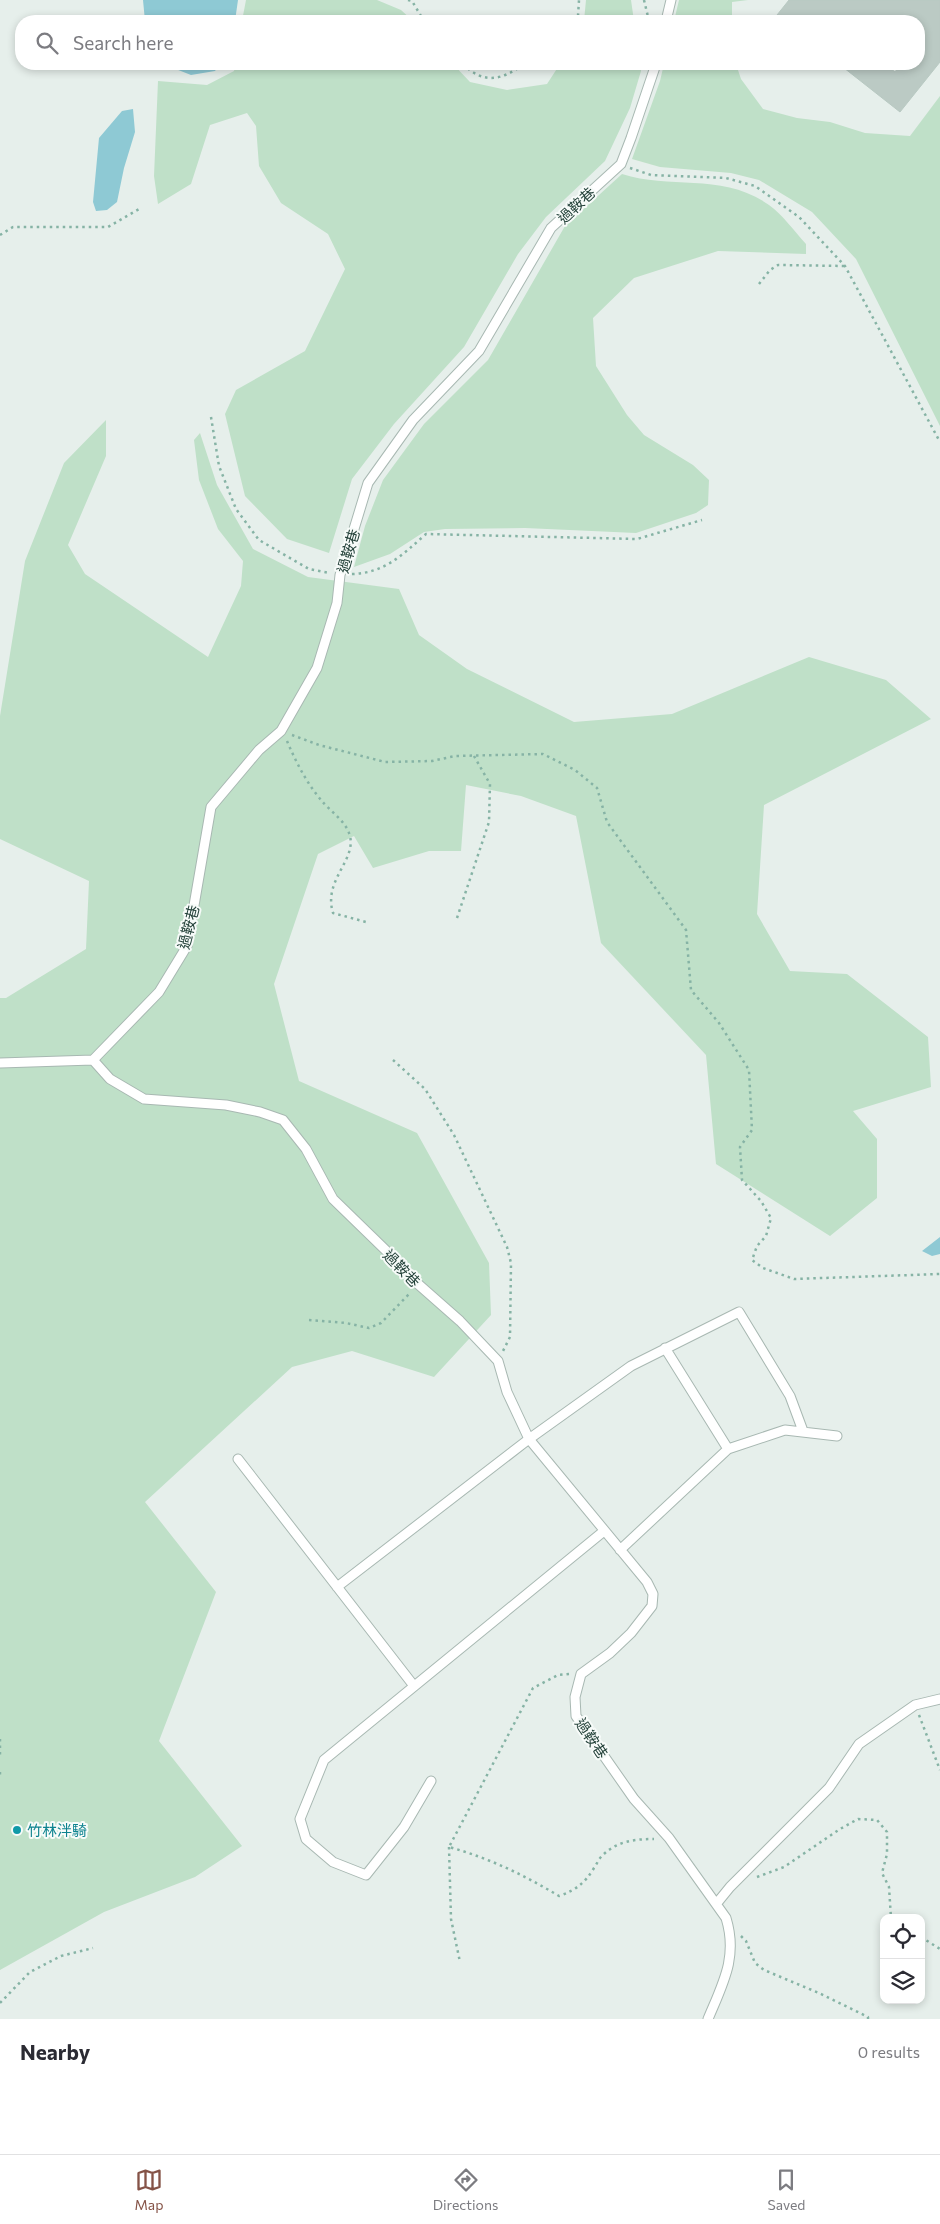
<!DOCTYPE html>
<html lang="en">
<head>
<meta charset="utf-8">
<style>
  body { margin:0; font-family:Commissioner,"Noto Sans TC",sans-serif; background:#f2f2f3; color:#2b2b33 }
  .controls { position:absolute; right:15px; bottom:15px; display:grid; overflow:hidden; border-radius:10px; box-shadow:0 2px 8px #0003 }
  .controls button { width:45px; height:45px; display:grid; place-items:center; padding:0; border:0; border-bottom:1px solid #e1e1e2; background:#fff; color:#2b2b33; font:25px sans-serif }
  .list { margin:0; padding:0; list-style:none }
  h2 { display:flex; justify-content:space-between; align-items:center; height:65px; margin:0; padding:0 20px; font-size:21px }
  h2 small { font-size:16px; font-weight:400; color:#7c7c81 }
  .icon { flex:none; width:28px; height:28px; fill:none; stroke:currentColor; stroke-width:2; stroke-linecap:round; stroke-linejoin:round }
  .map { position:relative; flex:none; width:940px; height:2019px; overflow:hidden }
  .search { position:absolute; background:#fff; box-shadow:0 2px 8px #0003; left:15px; right:15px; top:15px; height:55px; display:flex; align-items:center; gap:12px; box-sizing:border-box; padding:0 18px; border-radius:20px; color:#7c7c81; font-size:19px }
  .sheet { height:135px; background:#fff }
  nav { display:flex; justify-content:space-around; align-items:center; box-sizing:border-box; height:70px; border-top:1px solid #e1e1e2; background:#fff; font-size:14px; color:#7c7c81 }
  nav a { display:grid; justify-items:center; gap:2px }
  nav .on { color:#855347 }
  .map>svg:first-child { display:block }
</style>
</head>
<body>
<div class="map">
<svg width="940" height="2019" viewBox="0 0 940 2019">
  <rect width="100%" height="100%" fill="#e6efeb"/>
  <path fill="#bfe0c8" d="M 246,0 L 377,0 L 401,10 L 413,21 L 242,21 Z
    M 586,0 L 631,0 L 634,21 L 584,21 Z
    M 679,0 L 748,0 L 732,2 L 732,21 L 674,21 Z
    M 236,64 L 453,64 L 470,82 L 507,90 L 547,84 L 560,64 L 640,64 L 641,71 L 630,108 L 605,161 L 546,217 L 518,254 L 464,347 L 394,424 L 352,479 L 329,553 L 287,539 L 245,496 L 225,414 L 236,390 L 305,351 L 345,269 L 328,234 L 281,203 L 259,166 L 256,126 L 247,113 L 210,125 L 191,184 L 158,204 L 154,176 L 158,81 L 207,85 L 234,71 Z
    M 664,64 L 736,64 L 741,79 L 763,109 L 797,118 L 830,122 L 865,133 L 910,136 L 940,96 L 940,426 L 856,259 L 812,212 L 759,180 L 731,173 L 660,167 L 632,159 L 660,81 Z
    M 622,174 C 671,190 723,172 769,205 C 783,215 794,231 806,244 L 806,254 L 718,251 L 634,278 L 593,318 L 596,366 L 627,415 L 644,435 L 693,465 L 709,480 L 708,505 L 696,513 L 636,533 L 525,528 L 445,529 L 424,532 L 390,554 L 354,567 L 365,526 L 383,480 L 424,424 L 488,360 L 565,226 Z
    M 106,420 L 106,456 L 68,545 L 85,574 L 208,657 L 241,586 L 243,561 L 218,529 L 199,480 L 194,440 L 200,433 L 217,485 L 253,549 L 308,577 L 399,589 L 419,635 L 467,669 L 574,722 L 672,714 L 809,657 L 886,680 L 931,719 L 764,805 L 757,914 L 790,971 L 847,974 L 928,1037 L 931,1087 L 853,1111 L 877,1139 L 877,1198 L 830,1236 L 716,1164 L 706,1055 L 601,943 L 576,816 L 521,796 L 466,785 L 461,851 L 429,851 L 373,868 L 354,836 L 318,854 L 274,984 L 299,1081 L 417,1133 L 489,1263 L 491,1315 L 434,1377 L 352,1351 L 292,1367 L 145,1502 L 216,1592 L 159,1741 L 242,1846 L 195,1877 L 104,1912 L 0,1970 L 0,998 L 6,998 L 86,949 L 89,881 L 0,839 L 0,716 L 25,561 L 64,463 Z"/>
  <path fill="#8ec9d4" d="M 143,0 L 238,0 L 235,21 L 145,21 Z
    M 163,64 L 220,64 L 215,71 L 191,75 Z
    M 133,109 L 135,132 L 124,168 L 117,202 L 107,210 L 96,211 L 93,202 L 99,138 L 122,111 Z
    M 940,1237 L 940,1254 L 932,1256 L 922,1251 Z"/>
  <path fill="#bbcac4" stroke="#b8c9c2" d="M 789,0 L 940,0 L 940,62 L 900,112 L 839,64 L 885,64 L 895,72 L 901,64 L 919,64 L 919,21 L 785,21 L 777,15 Z"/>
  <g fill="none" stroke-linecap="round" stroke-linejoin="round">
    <g stroke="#a8b8b2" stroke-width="11">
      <path id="lane" d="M 666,21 L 671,0
        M 93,1060 L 159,992 L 187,946 L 211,807 L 259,750 L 281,731 L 317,668 L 337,603 L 340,575 L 368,483 L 413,420 L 479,351 L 551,228 L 621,164 L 631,138 L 656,64
        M 0,1063 L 93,1060 L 110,1079 L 144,1099 L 226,1105 L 260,1112 L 283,1120 L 306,1149 L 333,1199 L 405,1269 L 418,1284 L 460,1321 L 498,1361 L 507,1392 L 529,1439 L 647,1582 L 653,1594 L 652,1606 L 631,1633 L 610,1653 L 581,1674 L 575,1697 L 576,1716 L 634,1799 L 669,1838 L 726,1918 C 738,1957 723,1983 708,2019
        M 665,1348 L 728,1449
        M 238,1459 L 414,1686
        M 620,1550 L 728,1449 L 785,1430 L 837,1436
        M 337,1587 L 529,1439 L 631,1366 L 739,1312 L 790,1396 L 803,1431
        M 431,1781 L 404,1827 L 366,1875 L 333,1862 L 306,1839 L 300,1819 L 324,1760 L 604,1531
        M 717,1903 L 730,1887 L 829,1788 L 859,1744 L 915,1705 L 940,1699"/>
    </g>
    <path stroke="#86b3a5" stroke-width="2.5" stroke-dasharray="2.5 4" stroke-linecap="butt" d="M 408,0 L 412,1 L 424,21
      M 644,0 L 649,21
      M 574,21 L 578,16 L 579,0
      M 463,64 C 483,84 501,81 524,64
      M 630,168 L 651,175 L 726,178 L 755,186 L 799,217 L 845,266 L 940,442
      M 0,235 L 13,227 L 108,227 L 139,209
      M 759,284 L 770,270 L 778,265 L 845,266
      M 211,417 L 219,466 L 236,509 L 259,540 L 309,569 L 329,573
      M 352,574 C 385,573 402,555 426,534 L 637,539 L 702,520
      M 292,735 L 319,745 L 385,762 L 432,761 L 455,756 L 543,754 L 575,770 L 597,788 L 607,822 L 686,930 L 691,990 L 719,1023 L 749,1070 L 752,1130 L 740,1147 L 742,1180 L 761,1201 L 771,1218 L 766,1236 L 757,1246 L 752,1260 L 763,1268 L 794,1279 L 940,1274
      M 287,741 C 296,762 307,784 322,801 C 331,812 346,821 350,836 C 356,861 323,880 333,913 L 366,922
      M 457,918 L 489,822 L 490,784 L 474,756
      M 393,1060 L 425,1089 L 454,1135 L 507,1247 L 511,1263 L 510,1337 L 503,1351
      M 309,1320 L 346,1323 L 369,1328 L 381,1323 L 410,1293
      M 569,1674 L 558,1675 L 533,1688 L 449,1847 C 489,1858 524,1875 559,1896 C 576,1890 585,1883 594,1868 C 597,1864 599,1858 603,1855 C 617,1841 635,1839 654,1839
      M 919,1715 L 940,1770
      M 0,1739 L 0,1757
      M 0,1772 L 0,1775
      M 449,1847 L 451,1919 L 460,1962
      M 757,1877 L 784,1867 L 840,1829 L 858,1819 L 877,1820 L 887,1832 L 887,1854 L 882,1873 L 889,1887 L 891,1918
      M 741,1936 L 746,1941 L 755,1963 L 764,1970 L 819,1993 L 868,2017 L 868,2019
      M 921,1937 L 940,1949
      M 0,2003 L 30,1972 L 61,1956 L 93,1948"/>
    <use href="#lane" stroke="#fff" stroke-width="9"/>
  </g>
  <circle fill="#0f9aa8" stroke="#f7fbf9" stroke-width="2" cx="17" cy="1830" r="5"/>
  <g text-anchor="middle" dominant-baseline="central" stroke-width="4" stroke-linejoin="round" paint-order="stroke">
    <g font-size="15" fill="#24423a" stroke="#f7fbf9">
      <text transform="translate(576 205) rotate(-43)">過鞍巷</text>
      <text transform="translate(348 551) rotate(-74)">過鞍巷</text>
      <text transform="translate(188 927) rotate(-76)">過鞍巷</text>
      <text transform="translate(402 1268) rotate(46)">過鞍巷</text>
      <text transform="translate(592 1738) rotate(56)">過鞍巷</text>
    </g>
    <g font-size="15" fill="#0d838f" stroke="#f7fbf9" text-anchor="start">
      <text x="27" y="1830">竹林泮騎</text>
    </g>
  </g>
</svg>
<div class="controls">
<button><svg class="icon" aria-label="locate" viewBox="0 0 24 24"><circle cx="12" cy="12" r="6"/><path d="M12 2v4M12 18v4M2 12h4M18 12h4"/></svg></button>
<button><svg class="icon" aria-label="layers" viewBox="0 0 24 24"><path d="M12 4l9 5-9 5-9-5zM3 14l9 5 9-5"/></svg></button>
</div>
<div class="search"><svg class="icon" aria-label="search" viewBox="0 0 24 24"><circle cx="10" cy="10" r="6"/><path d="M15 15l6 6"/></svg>Search here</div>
</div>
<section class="sheet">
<h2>Nearby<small>0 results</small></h2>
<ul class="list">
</ul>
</section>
<nav>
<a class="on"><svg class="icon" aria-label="map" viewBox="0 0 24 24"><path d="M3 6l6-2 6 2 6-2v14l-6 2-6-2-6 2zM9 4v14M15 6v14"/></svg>Map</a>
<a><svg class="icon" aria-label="directions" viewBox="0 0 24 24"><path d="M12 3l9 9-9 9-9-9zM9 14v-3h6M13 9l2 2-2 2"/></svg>Directions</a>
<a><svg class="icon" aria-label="saved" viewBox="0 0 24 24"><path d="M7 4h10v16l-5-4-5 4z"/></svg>Saved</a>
</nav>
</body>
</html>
